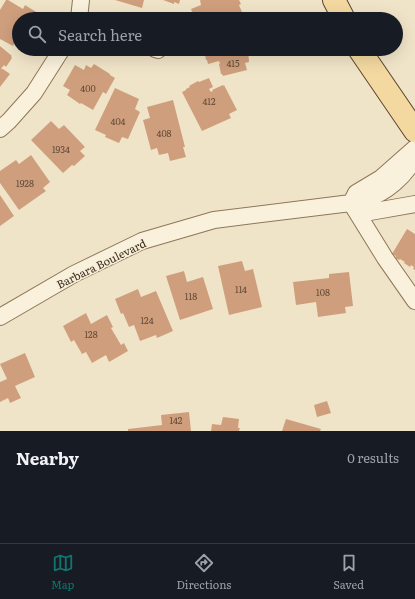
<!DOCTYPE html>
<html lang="en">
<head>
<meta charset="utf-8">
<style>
  body { margin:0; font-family:Literata,serif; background:#242831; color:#f1f3f6 }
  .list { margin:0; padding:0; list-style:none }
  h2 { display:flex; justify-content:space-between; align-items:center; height:52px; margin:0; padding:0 16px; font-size:17px }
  h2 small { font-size:13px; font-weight:400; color:#9ea1a6 }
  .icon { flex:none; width:22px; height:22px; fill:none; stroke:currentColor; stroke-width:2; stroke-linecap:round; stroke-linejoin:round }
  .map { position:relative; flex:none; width:415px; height:431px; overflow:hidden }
  .search { position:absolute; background:#171b24; box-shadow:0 4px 16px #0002; left:12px; right:12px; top:12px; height:44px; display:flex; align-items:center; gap:10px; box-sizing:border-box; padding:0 14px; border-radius:22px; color:#9ea1a6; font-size:15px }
  .sheet { height:112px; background:#171b24 }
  nav { display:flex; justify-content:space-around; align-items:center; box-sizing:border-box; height:56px; border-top:1px solid #363941; background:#171b24; font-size:11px; color:#9ea1a6 }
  nav a { display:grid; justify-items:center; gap:2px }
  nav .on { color:#0f766e }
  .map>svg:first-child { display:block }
</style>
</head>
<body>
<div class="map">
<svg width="415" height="431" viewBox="0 0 415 431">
  <rect width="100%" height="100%" fill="#f0e4c8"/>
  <path fill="#cf9f7d" d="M 6,0 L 8,0 L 23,9 L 25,5 L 41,15 L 39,19 L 19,19 L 19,38 L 18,38 L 13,46 L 0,39 L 0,10 Z
    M 115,0 L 144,0 L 142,8 Z
    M 163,0 L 180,0 L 179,4 L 174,2 L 174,4 Z
    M 200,0 L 239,0 L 241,4 L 239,5 L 244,17 L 238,19 L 195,19 L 191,9 L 201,5 Z
    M 0,46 L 12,56 L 11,57 L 12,58 L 6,67 L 4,65 L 1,69 L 3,69 L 10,74 L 0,87 Z
    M 204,49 L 248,49 L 249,62 L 245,63 L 247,70 L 223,76 L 222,74 L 221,74 L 219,64 L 220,64 L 219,61 L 208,64 L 207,60 L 206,60 Z
    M 94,64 L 110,74 L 110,75 L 115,78 L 106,94 L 103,92 L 93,110 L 81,103 L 80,104 L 67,95 L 70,90 L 63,86 L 75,65 L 84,70 L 86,65 L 91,68 Z
    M 209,78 L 213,87 L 209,89 L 211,92 L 213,91 L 212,90 L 223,85 L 223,86 L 224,85 L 237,110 L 229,114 L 231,118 L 202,131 L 182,92 L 186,90 L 186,89 L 190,87 L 189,86 L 198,81 L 199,82 Z
    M 115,88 L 139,99 L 135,109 L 140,112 L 128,139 L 122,137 L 119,143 L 105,137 L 106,135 L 95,130 Z
    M 173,100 L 185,147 L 183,147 L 186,157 L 170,161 L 168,153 L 159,155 L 157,148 L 151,150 L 143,120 L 150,118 L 147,107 Z
    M 51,121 L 59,129 L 64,125 L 85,147 L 80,151 L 85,156 L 74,166 L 72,165 L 63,173 L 31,140 Z
    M 31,155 L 50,182 L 43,188 L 46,191 L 19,210 L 0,183 L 0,171 L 16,160 L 19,164 Z
    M 0,195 L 14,216 L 0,226 Z
    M 407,229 L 415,234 L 415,270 L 413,269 L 414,267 L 411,265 L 410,267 L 404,263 L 405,262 L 400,259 L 399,260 L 395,258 L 396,256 L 392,254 Z
    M 242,261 L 245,271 L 253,269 L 262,307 L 229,315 L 218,266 Z
    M 184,271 L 187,282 L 203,277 L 213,309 L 180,320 L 166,276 Z
    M 349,272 L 353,306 L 345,307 L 346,313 L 318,317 L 316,302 L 296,305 L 293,282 L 329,278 L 329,274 Z
    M 138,289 L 141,297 L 156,291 L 173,331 L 157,338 L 156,335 L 140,341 L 134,325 L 129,327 L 123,313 L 121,314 L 115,299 Z
    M 86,313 L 91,324 L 107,315 L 113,327 L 111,328 L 121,345 L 124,343 L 128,351 L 109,362 L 106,355 L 92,363 L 86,352 L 82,354 L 74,340 L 71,342 L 63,326 Z
    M 25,353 L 35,377 L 15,386 L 21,398 L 10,403 L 8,398 L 0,402 L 0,382 L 7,379 L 0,364 Z
    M 327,401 L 331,413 L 317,417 L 314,405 Z
    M 189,412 L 191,431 L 128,431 L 128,429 L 162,425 L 161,415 Z
    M 223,417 L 239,419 L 238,428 L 240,428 L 239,431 L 211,431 L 212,424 L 221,425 Z
    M 286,419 L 321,429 L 320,431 L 282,431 Z"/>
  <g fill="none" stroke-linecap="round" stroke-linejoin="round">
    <g stroke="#8d765c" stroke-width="18">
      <path id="street" d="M 79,19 L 81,0
        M 155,49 L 158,50
        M 0,129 L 9,121 L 34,93 L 62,49
        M 351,203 L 385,258 L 415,301
        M 351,203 L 356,193 L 381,178 L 415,148
        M 351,203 L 370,212 L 415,204
        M 0,317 L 74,274 L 142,241 L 214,220 L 351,203 C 356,202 361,201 366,199 C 386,193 406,176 415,157"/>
    </g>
    <g stroke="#5b4430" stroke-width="24">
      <path id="primary" d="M 334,0 L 344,19
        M 359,49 L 415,131"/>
    </g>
    <use href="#street" stroke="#faf1dc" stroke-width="16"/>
    <use href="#primary" stroke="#f3d9a0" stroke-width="22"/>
  </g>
  <g text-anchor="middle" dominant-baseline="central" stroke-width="3" stroke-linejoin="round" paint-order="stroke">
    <g font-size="9" fill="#624a37">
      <text x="233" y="63">415</text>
      <text x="88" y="88">400</text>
      <text x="209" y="101">412</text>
      <text x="118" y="121">404</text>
      <text x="164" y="133">408</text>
      <text x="61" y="149">1934</text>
      <text x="25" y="183">1928</text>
      <text x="241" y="289">114</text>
      <text x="323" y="292">108</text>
      <text x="191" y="296">118</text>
      <text x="147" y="320">124</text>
      <text x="91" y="334">128</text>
      <text x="176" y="420">142</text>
    </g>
    <g font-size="11" fill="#3d2e20" stroke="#f7eed8">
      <text transform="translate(101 263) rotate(-26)">Barbara Boulevard</text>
    </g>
  </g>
</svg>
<div class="search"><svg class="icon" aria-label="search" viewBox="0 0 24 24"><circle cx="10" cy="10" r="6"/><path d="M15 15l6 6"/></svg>Search here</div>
</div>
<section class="sheet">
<h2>Nearby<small>0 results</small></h2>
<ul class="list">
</ul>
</section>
<nav>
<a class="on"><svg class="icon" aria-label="map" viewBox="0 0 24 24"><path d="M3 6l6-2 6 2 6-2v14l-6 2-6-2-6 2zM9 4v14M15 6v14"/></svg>Map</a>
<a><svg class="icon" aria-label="directions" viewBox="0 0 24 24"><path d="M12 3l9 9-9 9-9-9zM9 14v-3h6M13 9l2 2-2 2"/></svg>Directions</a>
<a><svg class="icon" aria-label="saved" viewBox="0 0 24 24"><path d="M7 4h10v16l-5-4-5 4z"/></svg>Saved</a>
</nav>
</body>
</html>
